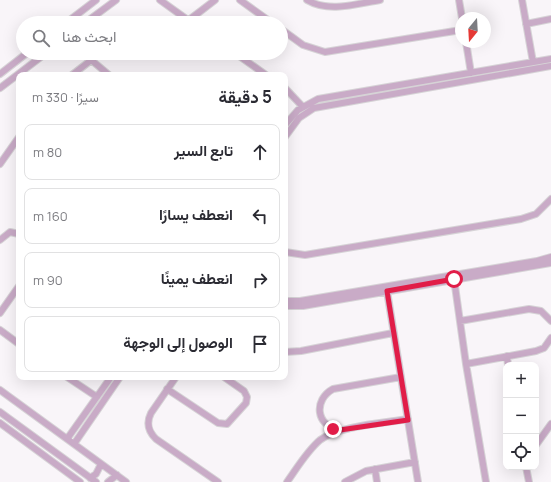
<!DOCTYPE html>
<html lang="ar">
<head>
<meta charset="utf-8">
<style>
  body { margin:0; font-family:Manrope,Vazirmatn,sans-serif; background:#f7f7f7; color:#2b2b33; direction:rtl }
  .controls { position:absolute; right:12px; bottom:12px; display:grid; overflow:hidden; border-radius:8px; box-shadow:0 4px 16px #0002 }
  .controls button { width:36px; height:36px; display:grid; place-items:center; padding:0; border:0; border-bottom:1px solid #e1e1e2; background:#fff; color:#2b2b33; font:20px sans-serif }
  .compass { position:absolute; left:455px; top:12px; width:36px; height:36px; border-radius:50%; background:#fff; box-shadow:0 4px 16px #0002; rotate:198deg }
  .stop { position:absolute; width:12px; height:12px; margin:-9px; border:3px solid #e11d48; border-radius:50%; background:#fff }
  .stop.end { background:#e11d48; border-color:#fff; box-shadow:0 1px 4px #0008 }
  .list { margin:0; padding:0; list-style:none }
  h2 { display:flex; justify-content:space-between; align-items:center; height:52px; margin:0; padding:0 16px; font-size:17px }
  h2 small { font-size:13px; font-weight:400; color:#7c7c81 }
  .list li { display:grid; grid-template-columns:26px 1fr auto; gap:12px; align-items:center; box-sizing:border-box; height:56px; margin:0 8px 8px; padding:0 8px; border:1px solid #e1e1e2; border-radius:8px }
  .list b { display:block; font-size:15px; white-space:nowrap }
  .list em { font-size:13px; font-style:normal; color:#7c7c81 }
  .icon { flex:none; width:22px; height:22px; fill:none; stroke:currentColor; stroke-width:2; stroke-linecap:round; stroke-linejoin:round }
  .map { position:relative; flex:none; width:551px; height:482px; overflow:hidden; direction:ltr }
  .search { position:absolute; background:#fff; box-shadow:0 4px 16px #0002; left:16px; top:16px; width:272px; height:44px; display:flex; align-items:center; gap:10px; box-sizing:border-box; padding:0 14px; border-radius:22px; color:#7c7c81; font-size:15px }
  .panel { position:absolute; background:#fff; box-shadow:0 4px 16px #0002; left:16px; top:72px; width:272px; height:308px; border-radius:8px; direction:rtl }
  .map>svg:first-child { display:block }
</style>
</head>
<body>
<div class="map">
<svg width="551" height="482" viewBox="0 0 551 482">
  <rect width="100%" height="100%" fill="#f9f5f9"/>
  <g fill="none" stroke-linecap="round" stroke-linejoin="round">
    <g stroke="#d6d3d6" stroke-width="8">
      <path id="minor" d="M 160,0 L 192,23
        M 240,0 L 272,23
        M 307,0 C 329,13 356,4 380,0
        M 459,0 L 462,18
        M 522,0 L 533,62
        M 189,20 L 215,0
        M 66,23 L 96,0
        M 85,23 L 116,0
        M 526,24 L 551,19
        M 281,29 L 303,45 L 325,52 L 461,30
        M 466,42 L 471,73
        M 83,53 L 109,75
        M 235,53 L 266,75
        M 0,74 L 27,53
        M 72,75 L 90,61
        M 0,88 L 46,53
        M 285,88 L 302,106
        M 285,125 L 298,110 L 318,99 L 551,59
        M 285,137 L 299,118 L 314,108 L 551,66
        M 0,164 L 19,137
        M 0,240 L 10,232 L 19,234
        M 285,252 L 305,255 L 521,219 L 536,214 L 551,199
        M 454,279 L 466,364 L 486,482
        M 387,291 L 418,482
        M 285,301 L 300,301 L 537,261 L 551,257
        M 285,306 L 303,306 L 551,263
        M 0,313 L 19,286
        M 460,321 L 529,309 L 541,311 L 551,321
        M 0,330 L 19,344
        M 285,352 L 301,351 L 393,333
        M 507,356 L 508,365
        M 466,364 L 536,351 L 544,348 L 551,338
        M 67,377 L 97,397
        M 176,377 L 151,413 C 146,423 148,431 156,439 L 218,482
        M 167,389 L 218,423 L 227,424 L 246,403 L 247,397 L 244,391 L 224,377
        M 0,390 L 126,482
        M 0,412 L 96,482
        M 0,423 L 80,482
        M 339,430 C 316,426 313,400 333,389 L 401,377
        M 67,439 L 111,377
        M 74,444 L 120,377
        M 536,445 L 551,424
        M 526,467 L 529,482
        M 375,469 L 377,482
        M 90,478 L 96,474 L 101,464
        M 108,482 L 117,475
        M 287,482 C 297,468 307,451 320,440 C 338,426 384,423 408,419
        M 345,482 L 366,471 L 415,462"/>
    </g>
    <use href="#minor" stroke="#c9abc7" stroke-width="6"/>
  </g>
  <g fill="none" stroke-linecap="round" stroke-linejoin="round">
    <path stroke="#e11d48" stroke-width="5" d="M 333,429 L 340,430 L 408,420 L 387,291 L 454,279"/>
  </g>
</svg>
<div class="controls">
<button>+</button>
<button>−</button>
<button><svg class="icon" aria-label="locate" viewBox="0 0 24 24"><circle cx="12" cy="12" r="6"/><path d="M12 2v4M12 18v4M2 12h4M18 12h4"/></svg></button>
</div>
<svg class="compass" viewBox="-18 -18 36 36"><path d="M0-13l5 13h-10z" fill="#e53935"/><path d="M0 13l5-13h-10z" fill="#7c7c81"/></svg>
<div class="stop" style="left:454px;top:279px"></div>
<div class="stop end" style="left:333px;top:429px"></div>
<div class="search"><svg class="icon" aria-label="search" viewBox="0 0 24 24"><circle cx="10" cy="10" r="6"/><path d="M15 15l6 6"/></svg>ابحث هنا</div>
<section class="panel">
<h2>5 دقيقة<small>سيرًا · 330 m</small></h2>
<ul class="list">
<li><svg class="icon" aria-label="ahead" viewBox="0 0 24 24"><path d="M12 20V5M6 11l6-6 6 6"/></svg><div><b>تابع السير</b></div><em>80 m</em></li>
<li><svg class="icon" aria-label="left" viewBox="0 0 24 24"><path d="M17 20v-9H6M10 6l-5 5 5 5"/></svg><div><b>انعطف يسارًا</b></div><em>160 m</em></li>
<li><svg class="icon" aria-label="right" viewBox="0 0 24 24"><path d="M7 20v-9h11M14 6l5 5-5 5"/></svg><div><b>انعطف يمينًا</b></div><em>90 m</em></li>
<li><svg class="icon" aria-label="arrive" viewBox="0 0 24 24"><path d="M6 21V4h12l-3 4 3 4H6"/></svg><div><b>الوصول إلى الوجهة</b></div></li>
</ul>
</section>
</div>
</body>
</html>
